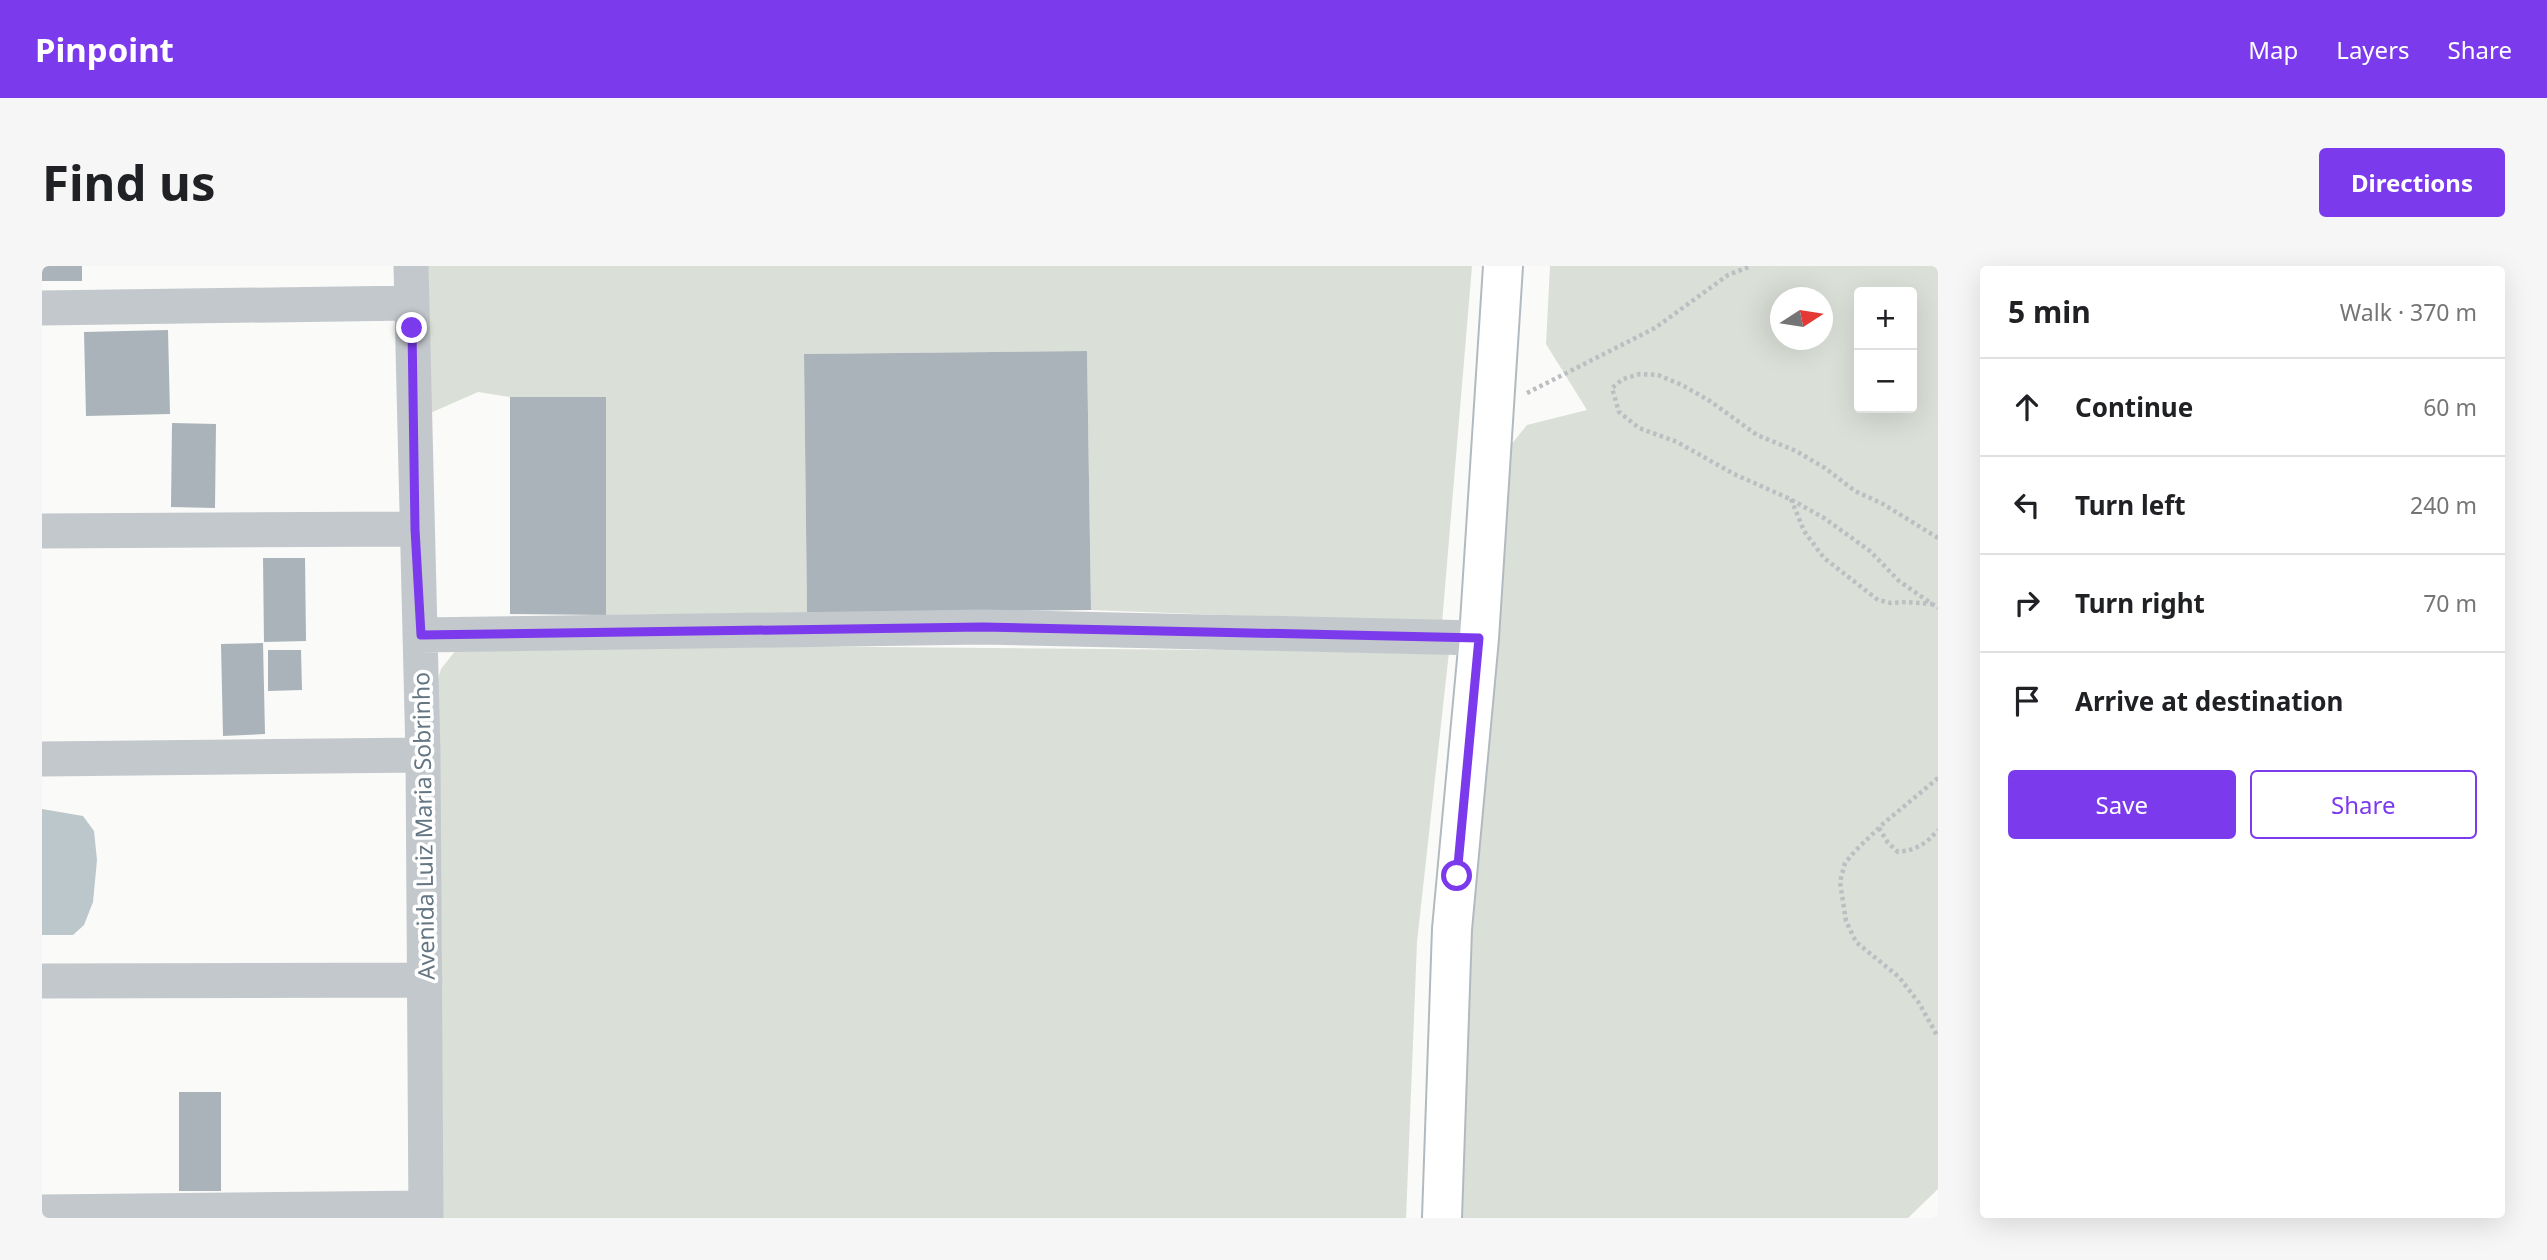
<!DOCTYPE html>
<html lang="en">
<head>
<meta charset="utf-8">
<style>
  body { margin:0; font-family:"Noto Sans",sans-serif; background:#f6f6f6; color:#202124 }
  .controls { position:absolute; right:21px; top:21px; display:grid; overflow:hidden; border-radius:7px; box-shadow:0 7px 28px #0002 }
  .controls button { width:63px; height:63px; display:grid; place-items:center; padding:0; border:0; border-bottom:2px solid #e0e0e0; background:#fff; color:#202124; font:35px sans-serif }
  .compass { position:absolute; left:1728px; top:21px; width:63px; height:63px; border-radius:50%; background:#fff; box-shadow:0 7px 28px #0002; rotate:78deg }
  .stop { position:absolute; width:21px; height:21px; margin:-16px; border:5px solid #7c3aed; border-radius:50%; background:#fff }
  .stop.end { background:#7c3aed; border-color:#fff; box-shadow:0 2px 7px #0008 }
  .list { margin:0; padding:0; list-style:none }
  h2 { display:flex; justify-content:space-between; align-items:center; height:91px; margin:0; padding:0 28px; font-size:30px }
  h2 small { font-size:23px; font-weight:400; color:#757577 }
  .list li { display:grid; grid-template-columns:46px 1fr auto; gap:21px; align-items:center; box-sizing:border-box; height:98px; padding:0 28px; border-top:2px solid #e0e0e0 }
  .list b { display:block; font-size:26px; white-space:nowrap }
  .list em { font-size:23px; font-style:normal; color:#757577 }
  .actions { display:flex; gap:14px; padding:21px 28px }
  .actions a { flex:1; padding:16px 0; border:2px solid #7c3aed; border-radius:7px; text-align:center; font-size:24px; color:#7c3aed }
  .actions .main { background:#7c3aed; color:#fff }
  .icon { flex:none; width:38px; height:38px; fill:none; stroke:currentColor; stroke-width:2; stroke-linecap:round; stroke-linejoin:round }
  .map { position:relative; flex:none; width:1896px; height:952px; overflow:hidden; border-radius:7px }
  header { display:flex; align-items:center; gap:42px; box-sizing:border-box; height:98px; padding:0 35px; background:#7c3aed; color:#fff }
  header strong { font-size:33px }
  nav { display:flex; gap:38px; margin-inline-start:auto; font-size:24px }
  .intro { display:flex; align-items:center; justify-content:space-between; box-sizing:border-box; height:168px; padding:0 42px }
  h1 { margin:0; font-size:49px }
  .button { padding:18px 32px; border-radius:7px; background:#7c3aed; color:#fff; font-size:24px; font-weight:700 }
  main { display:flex; gap:42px; padding:0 42px }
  aside { flex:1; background:#fff; border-radius:7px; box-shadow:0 7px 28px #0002 }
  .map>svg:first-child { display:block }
</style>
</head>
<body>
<header>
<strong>Pinpoint</strong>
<nav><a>Map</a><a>Layers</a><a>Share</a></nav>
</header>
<div class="intro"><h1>Find us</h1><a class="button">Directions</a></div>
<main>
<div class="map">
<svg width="1896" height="952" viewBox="0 0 1896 952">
  <rect width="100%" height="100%" fill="#fafaf8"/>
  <path fill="#dadfd7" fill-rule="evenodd" d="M 384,0 L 1430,0 L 1400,357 L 1049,344 L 1045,85 L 762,88 L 765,347 L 564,349 L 564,131 L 468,131 L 436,126 L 386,148 Z
    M 1508,0 L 1896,0 L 1896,923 L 1866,952 L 1404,952 L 1455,196 L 1485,159 L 1545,144 L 1504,78 ZM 1817,26 L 1870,26 L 1870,142 L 1817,142 ZM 1738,32 L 1780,32 L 1780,74 L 1738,74 Z
    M 709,380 L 1407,386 L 1375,676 L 1364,952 L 401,952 L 391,430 L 399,403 L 414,384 Z"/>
  <path fill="#bbc7cb" d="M 0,543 L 41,550 L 52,565 L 55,594 L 51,636 L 42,659 L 31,669 L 0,669 Z"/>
  <path fill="#aab3b9" d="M 0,0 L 40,0 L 40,15 L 0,15 Z
    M 126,64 L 128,148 L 44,150 L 42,66 Z
    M 1045,85 L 1049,344 L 765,347 L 762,88 Z
    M 468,131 L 564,131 L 564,349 L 468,348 Z
    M 130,157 L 174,158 L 173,242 L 129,241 Z
    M 221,292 L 263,292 L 264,375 L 222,376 Z
    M 221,377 L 223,468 L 181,470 L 179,378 Z
    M 226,384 L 259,384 L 260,424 L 226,425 Z
    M 137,826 L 179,826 L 179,925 L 137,925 Z"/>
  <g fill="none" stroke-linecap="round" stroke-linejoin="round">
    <g stroke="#b3babf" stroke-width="42">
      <path id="secondary" d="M 1400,952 L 1410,663 L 1437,372 L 1461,0"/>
    </g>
    <path stroke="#bbbfc2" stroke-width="4.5" stroke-dasharray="3.5 3.5" stroke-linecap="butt" d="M 1485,127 L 1613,62 L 1686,9 L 1709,0
      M 1749,233 L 1762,265 L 1782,292 L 1836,334 L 1849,337 L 1865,336 L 1890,338
      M 1896,272 L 1841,238 L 1813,225 L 1783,202 L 1754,185 L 1715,169 L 1668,135 L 1640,119 L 1616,109 L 1598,108 L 1581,113 L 1570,122 L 1577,146 L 1597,162 L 1635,176 L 1692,208 L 1748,233 L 1782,252 L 1828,285 L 1857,315 L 1896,342
      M 1896,512 L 1842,557 L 1814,584 L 1803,597 L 1798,616 L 1804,655 L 1814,676 L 1857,711 L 1877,737 L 1896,771
      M 1837,562 L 1846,577 L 1856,586 C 1874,584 1884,578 1896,564"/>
    <path stroke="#c3c8cc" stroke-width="35" d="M 369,0 L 381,489 L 384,952
      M 0,42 L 370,37
      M 0,265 L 373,263
      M 378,369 L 941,361 L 1437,372
      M 0,493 L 381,489
      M 0,715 L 383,714
      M 0,946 L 384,942"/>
    <use href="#secondary" stroke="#fff" stroke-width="38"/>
  </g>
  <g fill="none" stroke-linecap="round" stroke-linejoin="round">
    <path stroke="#7c3aed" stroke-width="9" d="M 370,62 L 373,263 L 379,369 L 941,361 L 1437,372 L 1415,610"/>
  </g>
  <g text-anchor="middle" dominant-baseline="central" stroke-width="7" stroke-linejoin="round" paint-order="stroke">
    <g font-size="23" fill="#657683" stroke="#fff">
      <text transform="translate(381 560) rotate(-91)">Avenida Luiz Maria Sobrinho</text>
    </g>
  </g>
</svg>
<div class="controls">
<button>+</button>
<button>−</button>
</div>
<svg class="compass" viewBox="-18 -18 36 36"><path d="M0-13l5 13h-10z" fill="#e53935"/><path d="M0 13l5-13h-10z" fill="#757577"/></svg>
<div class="stop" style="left:1415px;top:610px"></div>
<div class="stop end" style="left:370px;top:62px"></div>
</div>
<aside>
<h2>5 min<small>Walk · 370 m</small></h2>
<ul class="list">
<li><svg class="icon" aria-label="ahead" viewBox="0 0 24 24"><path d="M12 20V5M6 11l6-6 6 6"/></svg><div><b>Continue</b></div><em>60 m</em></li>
<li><svg class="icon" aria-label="left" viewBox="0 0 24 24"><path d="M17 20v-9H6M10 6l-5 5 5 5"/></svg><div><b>Turn left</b></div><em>240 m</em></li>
<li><svg class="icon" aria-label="right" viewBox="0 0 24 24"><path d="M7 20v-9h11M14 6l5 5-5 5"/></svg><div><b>Turn right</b></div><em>70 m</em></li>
<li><svg class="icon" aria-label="arrive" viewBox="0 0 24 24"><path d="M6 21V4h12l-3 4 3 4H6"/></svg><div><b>Arrive at destination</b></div></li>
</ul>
<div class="actions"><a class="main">Save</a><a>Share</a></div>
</aside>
</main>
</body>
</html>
